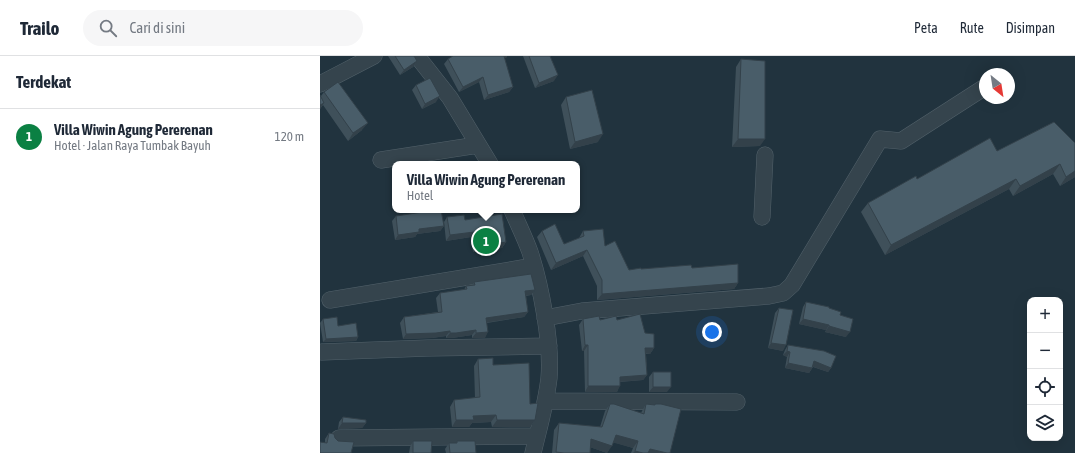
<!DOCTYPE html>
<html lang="id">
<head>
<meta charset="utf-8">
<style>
  body { margin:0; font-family:"Asap Condensed",sans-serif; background:#f6f6f7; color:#1f2937 }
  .controls { position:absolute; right:12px; bottom:12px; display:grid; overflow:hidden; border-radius:8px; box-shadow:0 4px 16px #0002 }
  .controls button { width:36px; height:36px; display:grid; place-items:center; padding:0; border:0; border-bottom:1px solid #e0e1e3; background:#fff; color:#1f2937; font:20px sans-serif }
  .compass { position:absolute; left:659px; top:12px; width:36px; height:36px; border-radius:50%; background:#fff; box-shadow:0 4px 16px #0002; rotate:150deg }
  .you { position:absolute; left:392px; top:276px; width:14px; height:14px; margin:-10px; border:3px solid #fff; border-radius:50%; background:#1a73e8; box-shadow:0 0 0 6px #1a73e833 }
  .badge { display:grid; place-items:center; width:26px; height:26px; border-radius:50%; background:#0b8043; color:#fff; font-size:13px; font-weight:700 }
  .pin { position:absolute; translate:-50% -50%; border:2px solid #fff; box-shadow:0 1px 4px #0006 }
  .popup { position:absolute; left:72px; top:105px; width:188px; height:52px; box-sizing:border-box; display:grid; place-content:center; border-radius:8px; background:#fff; filter:drop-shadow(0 1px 3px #0005); font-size:13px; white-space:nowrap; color:#747a83 }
  .popup b { font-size:15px; color:#1f2937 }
  .popup::after { content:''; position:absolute; left:50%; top:100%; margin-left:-8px; border:8px solid transparent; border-top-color:#fff }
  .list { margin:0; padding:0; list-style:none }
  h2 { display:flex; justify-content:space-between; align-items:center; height:52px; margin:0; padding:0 16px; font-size:17px }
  h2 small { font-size:13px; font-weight:400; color:#747a83 }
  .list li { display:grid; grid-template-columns:26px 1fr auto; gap:12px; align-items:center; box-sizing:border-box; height:56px; padding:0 16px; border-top:1px solid #e0e1e3 }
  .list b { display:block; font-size:15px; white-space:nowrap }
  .list p { margin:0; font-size:13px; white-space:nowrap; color:#747a83 }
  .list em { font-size:13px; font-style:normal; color:#747a83 }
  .icon { flex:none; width:22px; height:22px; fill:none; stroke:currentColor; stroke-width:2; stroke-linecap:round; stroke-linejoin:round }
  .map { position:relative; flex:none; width:755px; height:397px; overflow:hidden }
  header { display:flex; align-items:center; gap:24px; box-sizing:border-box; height:56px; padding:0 20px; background:#fff; border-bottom:1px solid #e0e1e3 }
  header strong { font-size:19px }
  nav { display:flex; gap:22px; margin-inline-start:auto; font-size:14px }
  .search { width:280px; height:36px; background:#f6f6f7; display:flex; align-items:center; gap:10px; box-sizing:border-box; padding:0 14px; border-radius:22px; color:#747a83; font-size:15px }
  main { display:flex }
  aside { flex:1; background:#fff }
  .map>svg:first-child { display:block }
</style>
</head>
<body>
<header>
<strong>Trailo</strong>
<div class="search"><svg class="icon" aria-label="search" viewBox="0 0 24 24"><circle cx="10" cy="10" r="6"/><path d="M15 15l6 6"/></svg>Cari di sini</div>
<nav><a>Peta</a><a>Rute</a><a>Disimpan</a></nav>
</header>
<main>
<aside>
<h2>Terdekat<small></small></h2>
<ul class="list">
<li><span class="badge">1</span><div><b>Villa Wiwin Agung Pererenan</b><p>Hotel · Jalan Raya Tumbak Bayuh</p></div><em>120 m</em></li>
</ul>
</aside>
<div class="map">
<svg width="755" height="397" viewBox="0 0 755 397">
  <rect width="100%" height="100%" fill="#21333e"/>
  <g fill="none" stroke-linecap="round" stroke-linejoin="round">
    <g stroke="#53626b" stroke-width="17">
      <path id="minor" d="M 97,0 L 130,42 L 170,108
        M 0,28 L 54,0
        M 61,104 L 158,89
        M 192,154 C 198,168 205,182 210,196 C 221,230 232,287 229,322 C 226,348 219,372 213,397
        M 442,161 L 445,99
        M 10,244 L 214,210
        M 225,262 L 262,255 L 449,240 L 463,237 L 472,229 L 560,83 L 581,85 L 665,31
        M 2,296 L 108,292 L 229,290
        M 226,345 L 417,346
        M 19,382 L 217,380"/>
    </g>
    <use href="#minor" stroke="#35444d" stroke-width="16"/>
  </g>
  <path fill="#3f505a" d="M 68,0 L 94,0 L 97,5 L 93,11 L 80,19 Z
    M 133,0 L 187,0 L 186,2 L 184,2 L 193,31 L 189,36 L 164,44 L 159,26 L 139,36 L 124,8 L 128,3 Z
    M 203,0 L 230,0 L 234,25 L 215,32 Z
    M 421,3 L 440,90 L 412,91 L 416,11 Z
    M 96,29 L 116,46 L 102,53 L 92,34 Z
    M 4,36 L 42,74 L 28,85 L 3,49 L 0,53 L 1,40 Z
    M 246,41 L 278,86 L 250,93 L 241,49 Z
    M 734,66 L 755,121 L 740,130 L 733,118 L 693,140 L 689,133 L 565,199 L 541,156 L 548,147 L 597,123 L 677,95 Z
    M 76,160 L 124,170 L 120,175 L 97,178 L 95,181 L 75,184 L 72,165 Z
    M 127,161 L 145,164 L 186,186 L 182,192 L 153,196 L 151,181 L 126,185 L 124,166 Z
    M 222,175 L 244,188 L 259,182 L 263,175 L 285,190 L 309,214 L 372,212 L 418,227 L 414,233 L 277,244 L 277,230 L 263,200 L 231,214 L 217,181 Z
    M 154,226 L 215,234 L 211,239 L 206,240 L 208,256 L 204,261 L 167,267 L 165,282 L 152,282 L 152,279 L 132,282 L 126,282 L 126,280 L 112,282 L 83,283 L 80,267 L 84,261 L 118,256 L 116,242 L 120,237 L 144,234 L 146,230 L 153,229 Z
    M 486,246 L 520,259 L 526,281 L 505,276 L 506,274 L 479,268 L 483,251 Z
    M 459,252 L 463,295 L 448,292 L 455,257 Z
    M 3,263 L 18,270 L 38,281 L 36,285 L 3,286 L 0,267 Z
    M 263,263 L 297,264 L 325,277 L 334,292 L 330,298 L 326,298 L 327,319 L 323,324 L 300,326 L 297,336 L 265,336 L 264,295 L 262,295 L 259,269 Z
    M 468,289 L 511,312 L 508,316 L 493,311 L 489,317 L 465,312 L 467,301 L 463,299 L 465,294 Z
    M 158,303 L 173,309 L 210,348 L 215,364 L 210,371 L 172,371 L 171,366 L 152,367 L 149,371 L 132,371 L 130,351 L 134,344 L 155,342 L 154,310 Z
    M 333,316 L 347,336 L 329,336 L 329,321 Z
    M 290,348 L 321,357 L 322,355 L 326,348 L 334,349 L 335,348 L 350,397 L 311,397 L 313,392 L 293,386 L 287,397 L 270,391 L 270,397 L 232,397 L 234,374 L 239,367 L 280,371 L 285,355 Z
    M 23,361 L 46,367 L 42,372 L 18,373 L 19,366 Z
    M 9,377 L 15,382 L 31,397 L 5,387 L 5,383 Z
    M 93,385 L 111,397 L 89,397 L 90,391 Z
    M 137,385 L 156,397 L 126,397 L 125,393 L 129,387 L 136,387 Z"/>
  <path fill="#33414a" d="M 182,0 L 187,0 L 186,2 L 179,3 Z
    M 97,5 L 93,11 L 80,19 L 84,14 Z
    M 238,19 L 234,25 L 215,32 L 219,27 Z
    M 163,21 L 159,26 L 139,36 L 143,31 Z
    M 193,31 L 189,36 L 164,44 L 168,39 Z
    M 120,40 L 116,46 L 102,53 L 105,48 Z
    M 4,47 L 0,53 L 0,49 Z
    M 48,67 L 42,74 L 28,85 L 33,77 Z
    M 283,78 L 278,86 L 250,93 L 255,86 Z
    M 418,83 L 445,83 L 440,90 L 412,91 Z
    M 740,108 L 733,118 L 693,140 L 700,130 Z
    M 755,115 L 755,121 L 740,130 L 746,121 Z
    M 696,123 L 689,133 L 565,199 L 571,189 Z
    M 124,170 L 120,175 L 97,178 L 95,181 L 75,184 L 78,179 L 99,173 Z
    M 154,176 L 151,181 L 126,185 L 130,179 Z
    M 186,186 L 182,192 L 153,196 L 157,191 Z
    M 267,194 L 263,200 L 231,214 L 236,207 Z
    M 418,227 L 414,233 L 277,244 L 282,238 Z
    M 215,234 L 211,239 L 201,240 L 205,235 Z
    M 208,256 L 204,261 L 163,267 L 166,262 Z
    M 483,263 L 509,269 L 506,274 L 479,268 Z
    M 509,270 L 530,276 L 526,281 L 505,276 Z
    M 156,274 L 152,279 L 132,282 L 126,282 L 130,277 Z
    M 130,275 L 126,280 L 112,282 L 83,283 L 86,278 Z
    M 168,276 L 165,282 L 152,282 L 156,277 Z
    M 38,281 L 36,285 L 3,286 L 6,283 Z
    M 451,287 L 466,289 L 463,295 L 448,292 Z
    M 265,289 L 268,289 L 264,295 L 262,295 Z
    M 325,292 L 334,292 L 330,298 L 322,297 Z
    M 467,295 L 470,296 L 467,301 L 463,299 Z
    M 494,305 L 511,312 L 508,316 L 491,310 Z
    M 468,307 L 492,312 L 489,317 L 465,312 Z
    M 327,319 L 323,324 L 296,326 L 300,321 Z
    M 268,330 L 300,330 L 297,336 L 265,336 Z
    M 333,331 L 351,331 L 347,336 L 329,336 Z
    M 176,359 L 171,366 L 152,367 L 149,371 L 132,371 L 136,364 L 153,360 Z
    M 177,364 L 215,364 L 210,371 L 172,371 Z
    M 22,367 L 46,367 L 42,372 L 18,373 Z
    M 296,379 L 318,385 L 313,392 L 291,386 Z
    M 271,383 L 292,390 L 287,397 L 267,390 Z
    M 330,393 L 347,397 L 327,397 Z
    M 315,395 L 323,397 L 313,397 Z"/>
  <path fill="#495d69" stroke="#33414a" d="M 75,0 L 94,0 L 97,5 L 84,14 Z
    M 133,0 L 184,0 L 193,31 L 168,39 L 163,21 L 143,31 L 128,3 Z
    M 209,0 L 230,0 L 238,19 L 219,27 Z
    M 421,3 L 445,5 L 445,83 L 418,83 Z
    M 110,22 L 120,40 L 105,48 L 96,29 Z
    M 18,26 L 48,67 L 33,77 L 4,36 Z
    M 272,34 L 283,78 L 255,86 L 246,41 Z
    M 0,39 L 4,47 L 0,49 Z
    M 734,66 L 755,87 L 755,115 L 746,121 L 740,108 L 700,130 L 696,123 L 571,189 L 548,147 L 596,120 L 597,123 L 670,82 L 677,95 Z
    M 116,154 L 121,154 L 124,170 L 99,173 L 99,176 L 78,179 L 76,160 Z
    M 182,158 L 186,186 L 157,191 L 154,176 L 130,179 L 127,161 L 144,159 L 145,164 Z
    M 235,168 L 244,188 L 264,180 L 263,175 L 283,173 L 285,190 L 295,185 L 309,214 L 321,212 L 321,213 L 371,209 L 372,212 L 418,208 L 418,227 L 282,238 L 282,224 L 267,194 L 236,207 L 222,175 Z
    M 211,218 L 215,234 L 205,235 L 208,256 L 166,262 L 168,276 L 156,277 L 156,274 L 136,277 L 130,277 L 130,275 L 116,277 L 86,278 L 84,261 L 122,256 L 120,237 L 147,233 L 146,230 L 155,229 L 154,226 Z
    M 486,246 L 509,251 L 509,252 L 521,256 L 520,259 L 533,263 L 530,276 L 509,270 L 509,269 L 483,263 Z
    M 459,252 L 473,254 L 466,289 L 451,287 Z
    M 320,258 L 325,277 L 334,278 L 334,292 L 325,292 L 327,319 L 300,321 L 300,330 L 268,330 L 268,289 L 265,289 L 263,263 L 279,260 L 280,264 L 296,260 L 297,264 Z
    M 17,261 L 18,270 L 36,267 L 38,281 L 6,283 L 3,263 Z
    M 468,289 L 504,295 L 516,300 L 511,312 L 494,305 L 492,312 L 468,307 L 470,296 L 467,295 Z
    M 173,302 L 173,309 L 209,307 L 210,348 L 218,347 L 215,364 L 177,364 L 176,359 L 153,360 L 154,364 L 136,364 L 134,344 L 160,341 L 158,303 Z
    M 333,316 L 351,316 L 351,331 L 333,331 Z
    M 290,348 L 294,348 L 324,358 L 326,348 L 335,349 L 335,348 L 341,348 L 361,353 L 350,397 L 347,397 L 330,393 L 328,397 L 323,397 L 315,395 L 318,385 L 296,379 L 292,390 L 271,383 L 270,397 L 244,397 L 236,396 L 239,367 L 282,371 Z
    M 23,361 L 46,364 L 46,367 L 22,367 Z
    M 9,377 L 14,378 L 15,382 L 18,385 L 34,386 L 31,397 L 0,397 L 0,386 L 7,387 Z
    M 93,385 L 112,385 L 111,397 L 93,397 Z
    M 137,385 L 155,385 L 156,397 L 130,397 L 129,387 L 137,387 Z"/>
</svg>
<div class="controls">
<button>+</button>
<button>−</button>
<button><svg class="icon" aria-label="locate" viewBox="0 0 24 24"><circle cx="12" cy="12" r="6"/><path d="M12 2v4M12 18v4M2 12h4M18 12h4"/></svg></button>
<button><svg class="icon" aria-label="layers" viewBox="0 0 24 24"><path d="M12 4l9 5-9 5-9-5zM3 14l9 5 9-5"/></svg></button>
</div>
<svg class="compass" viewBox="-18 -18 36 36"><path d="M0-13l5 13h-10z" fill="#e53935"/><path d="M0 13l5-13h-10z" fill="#747a83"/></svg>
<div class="you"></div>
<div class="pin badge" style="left:166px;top:185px">1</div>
<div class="popup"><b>Villa Wiwin Agung Pererenan</b>Hotel</div>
</div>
</main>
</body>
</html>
